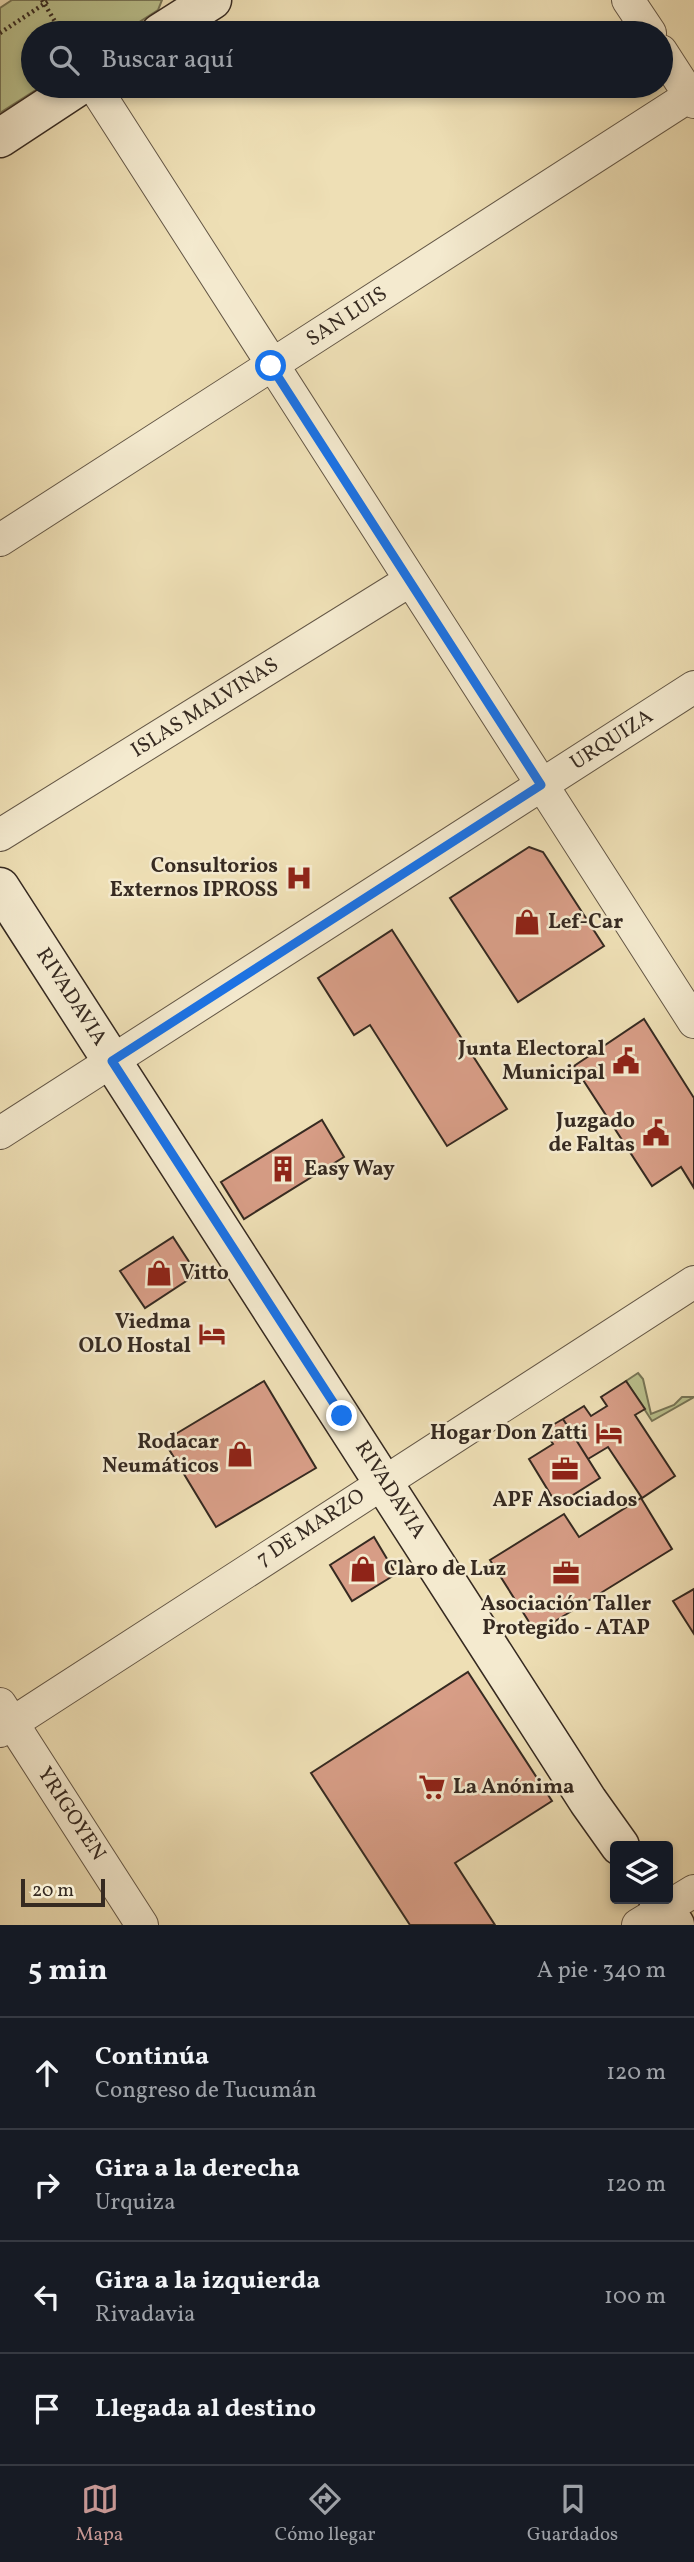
<!DOCTYPE html>
<html lang="es">
<head>
<meta charset="utf-8">
<style>
  body { margin:0; font-family:Vollkorn,serif; background:#242831; color:#f1f3f6 }
  .controls { position:absolute; right:21px; bottom:21px; display:grid; overflow:hidden; border-radius:7px; box-shadow:0 4px 10px #0003 }
  .controls button { width:63px; height:63px; display:grid; place-items:center; padding:0; border:0; border-bottom:2px solid #363941; background:#171b24; color:#f1f3f6; font:35px sans-serif }
  .scale { position:absolute; left:21px; bottom:18px; width:84px; box-sizing:border-box; padding-left:7px; border:4px solid #362a21; border-top:0; font-size:19px; line-height:24px; white-space:nowrap; color:#362a21; -webkit-text-stroke:5px #f4eacf; paint-order:stroke }
  .stop { position:absolute; width:21px; height:21px; margin:-16px; border:5px solid #1a73e8; border-radius:50%; background:#fff }
  .stop.end { background:#1a73e8; border-color:#fff; box-shadow:0 2px 7px #0008 }
  .list { margin:0; padding:0; list-style:none }
  h2 { display:flex; justify-content:space-between; align-items:center; height:91px; margin:0; padding:0 28px; font-size:30px }
  h2 small { font-size:23px; font-weight:400; color:#9ea1a6 }
  .list li { display:grid; grid-template-columns:46px 1fr auto; gap:21px; align-items:center; box-sizing:border-box; height:112px; padding:0 28px; border-top:2px solid #363941 }
  .list b { display:block; font-size:26px; white-space:nowrap }
  .list p { margin:0; font-size:23px; white-space:nowrap; color:#9ea1a6 }
  .list em { font-size:23px; font-style:normal; color:#9ea1a6 }
  .icon { flex:none; width:38px; height:38px; fill:none; stroke:currentColor; stroke-width:2; stroke-linecap:round; stroke-linejoin:round }
  .map { position:relative; flex:none; width:694px; height:1925px; overflow:hidden }
  .search { position:absolute; background:#171b24; box-shadow:0 4px 10px #0003; left:21px; right:21px; top:21px; height:77px; display:flex; align-items:center; gap:18px; box-sizing:border-box; padding:0 24px; border-radius:38px; color:#9ea1a6; font-size:26px }
  .sheet { height:539px; background:#171b24 }
  nav { display:flex; justify-content:space-around; align-items:center; box-sizing:border-box; height:98px; border-top:2px solid #363941; background:#171b24; font-size:19px; color:#9ea1a6 }
  nav a { display:grid; justify-items:center; gap:4px }
  nav .on { color:#c59692 }
  .map>svg:first-child { display:block }
</style>
</head>
<body>
<div class="map">
<svg width="694" height="1925" viewBox="0 0 694 1925">
  <rect width="100%" height="100%" fill="#eedfb5"/>
  <filter id="stains"><feTurbulence type="fractalNoise" baseFrequency=".00286" numOctaves="4"/><feColorMatrix values="0 0 0 0 .2 0 0 0 0 .09 0 0 0 0 .02 0 0 0 .5 -.17"/></filter>
  <radialGradient id="worn" r=".72"><stop offset=".6" stop-color="#630" stop-opacity="0"/><stop offset="1" stop-color="#630" stop-opacity=".3"/></radialGradient>
  <path fill="#bac18d" stroke="#787657" stroke-width="2" d="M 12,0 L 162,0 L 158,10 L 122,33 L 33,33 L 33,86 L 42,86 L 0,113 L 0,8 Z
    M 638,1373 L 643,1379 L 651,1414 L 674,1405 L 682,1397 L 694,1397 L 652,1421 L 626,1381 Z"/>
  <path fill="#d79d86" stroke="#362a21" stroke-width="2" d="M 529,847 L 543,852 L 604,946 L 518,1002 L 450,898 Z
    M 392,930 L 507,1109 L 447,1146 L 370,1025 L 354,1035 L 318,978 Z
    M 644,1019 L 694,1098 L 694,1188 L 681,1167 L 652,1186 L 574,1066 Z
    M 322,1120 L 344,1157 L 244,1219 L 221,1182 Z
    M 173,1237 L 197,1274 L 145,1308 L 120,1271 Z
    M 264,1381 L 316,1468 L 216,1527 L 164,1441 Z
    M 626,1381 L 645,1409 L 635,1415 L 675,1476 L 642,1498 L 608,1447 L 588,1459 L 563,1419 L 584,1406 L 591,1416 L 607,1406 L 601,1397 Z
    M 563,1419 L 600,1478 L 557,1505 L 529,1459 L 553,1444 L 544,1430 Z
    M 641,1498 L 672,1549 L 536,1633 L 490,1560 L 564,1514 L 579,1537 Z
    M 374,1537 L 396,1574 L 352,1601 L 330,1565 Z
    M 694,1589 L 694,1634 L 673,1601 Z
    M 468,1672 L 552,1801 L 455,1863 L 495,1925 L 410,1925 L 311,1773 Z"/>
  <g fill="none" stroke-linecap="round" stroke-linejoin="round">
    <g stroke="#645746" stroke-width="34">
      <path id="street" d="M 628,0 L 650,33
        M 661,51 L 694,102
        M 94,86 L 694,1022
        M 0,540 L 694,93
        M 0,835 L 409,581
        M 0,1133 L 694,687
        M 0,1704 L 142,1925
        M 0,1731 L 694,1282
        M 638,1925 L 694,1891"/>
    </g>
    <g stroke="#362a21" stroke-width="41">
      <path id="secondary" d="M 160,33 L 212,0
        M 0,138 L 79,86
        M 0,887 L 588,1801 L 620,1846
        M 658,1899 L 675,1925"/>
    </g>
    <path stroke="#362a21" stroke-width="4.5" stroke-dasharray="2 3.5" stroke-linecap="butt" d="M 42,0 L 62,33
      M 0,33 L 50,0"/>
    <use href="#street" stroke="#f4eacf" stroke-width="32"/>
    <use href="#secondary" stroke="#f4eacf" stroke-width="38"/>
  </g>
  <g fill="none" stroke-linecap="round" stroke-linejoin="round">
    <path stroke="#1a73e8" stroke-width="9" d="M 271,366 L 541,785 L 112,1061 L 342,1416"/>
  </g>
  <defs>
    <g id="hospital-bare" transform="scale(2.1)"><path d="M-5-5h3v3.5h4V-5h3V5h-3V1.5h-4V5h-3Z" fill="#8f2418" stroke="#f4eacf" stroke-width="2.5" paint-order="stroke"/></g>
    <g id="shop-bare" transform="scale(2.1)"><path d="M-5-2.5h2.3a2.7 3.5 0 0 1 5.4 0H5L5.5 6h-11ZM-1.5-2.5h3a1.5 2.3 0 0 0-3 0Z" fill="#8f2418" stroke="#f4eacf" stroke-width="2.5" paint-order="stroke"/></g>
    <g id="civic-bare" transform="scale(2.1)"><path d="M-.6-6.5H3V-4.5H.6V-3L4-1V1h2V6H-6V1h2V-1L-.6-3ZM-1.2 2.5V6h2.4V2.5Z" fill="#8f2418" stroke="#f4eacf" stroke-width="2.5" paint-order="stroke"/></g>
    <g id="building-bare" transform="scale(2.1)"><path d="M-4-6H4V6H1V3H-1V6H-4ZM-2.5-4.3h1.7v1.8h-1.7ZM.8-4.3h1.7v1.8H.8ZM-2.5-1h1.7V.8h-1.7ZM.8-1h1.7V.8H.8Z" fill="#8f2418" stroke="#f4eacf" stroke-width="2.5" paint-order="stroke"/></g>
    <g id="hotel-bare" transform="scale(2.1)"><path d="M-6-4.5h1.5V1H6V5H4.5V3h-9V5H-6ZM-4 0a1.8 1.8 0 1 1 3.6 0ZM.5 0V-2.5h3Q6-2.5 6 0Z" fill="#8f2418" stroke="#f4eacf" stroke-width="2.5" paint-order="stroke"/></g>
    <g id="office-bare" transform="scale(2.1)"><path d="M-6-3h4V-5.5h4V-3h4V5H-6ZM-1-4.5V-3h2v-1.5ZM-6 0V1H6V0Z" fill="#8f2418" stroke="#f4eacf" stroke-width="2.5" paint-order="stroke"/></g>
    <g id="supermarket-bare" transform="scale(2.1)"><path d="M-6-5.5h2.5l.6 2H6L4.5 2H-2.5L-4.4-4H-6ZM-1.5 3.2a1.3 1.3 0 1 0 .1 0ZM3 3.2a1.3 1.3 0 1 0 .1 0Z" fill="#8f2418" stroke="#f4eacf" stroke-width="2.5" paint-order="stroke"/></g>
  </defs>
  <g fill-rule="evenodd">
    <use href="#hospital-bare" x="299" y="878"/>
    <use href="#shop-bare" x="527" y="922"/>
    <use href="#civic-bare" x="626" y="1061"/>
    <use href="#civic-bare" x="656" y="1133"/>
    <use href="#building-bare" x="283" y="1169"/>
    <use href="#shop-bare" x="159" y="1273"/>
    <use href="#hotel-bare" x="212" y="1334"/>
    <use href="#hotel-bare" x="609" y="1433"/>
    <use href="#shop-bare" x="240" y="1454"/>
    <use href="#office-bare" x="565" y="1469"/>
    <use href="#shop-bare" x="363" y="1569"/>
    <use href="#office-bare" x="566" y="1573"/>
    <use href="#supermarket-bare" x="432" y="1787"/>
  </g>
  <g text-anchor="middle" dominant-baseline="central" stroke-width="5" stroke-linejoin="round" paint-order="stroke">
    <g font-size="21" fill="#362a21" stroke="#f4eacf">
      <text transform="translate(347 317) rotate(-33)">SAN LUIS</text>
      <text transform="translate(205 708) rotate(-32)">ISLAS MALVINAS</text>
      <text transform="translate(612 740) rotate(-33)">URQUIZA</text>
      <text transform="translate(71 997) rotate(57)">RIVADAVIA</text>
      <text transform="translate(390 1490) rotate(57)">RIVADAVIA</text>
      <text transform="translate(311 1528) rotate(-33)">7 DE MARZO</text>
      <text transform="translate(71 1814) rotate(57)">YRIGOYEN</text>
    </g>
    <g font-size="21" font-weight="bold" fill="#362a21" stroke="#f4eacf" text-anchor="end">
      <text x="278" y="866">Consultorios<tspan x="278" dy="24">Externos IPROSS</tspan></text>
      <text x="548" y="922" text-anchor="start">Lef-Car</text>
      <text x="605" y="1049">Junta Electoral<tspan x="605" dy="24">Municipal</tspan></text>
      <text x="635" y="1121">Juzgado<tspan x="635" dy="24">de Faltas</tspan></text>
      <text x="304" y="1169" text-anchor="start">Easy Way</text>
      <text x="180" y="1273" text-anchor="start">Vitto</text>
      <text x="191" y="1322">Viedma<tspan x="191" dy="24">OLO Hostal</tspan></text>
      <text x="588" y="1433">Hogar Don Zatti</text>
      <text x="219" y="1442">Rodacar<tspan x="219" dy="24">Neumáticos</tspan></text>
      <text x="565" y="1500" text-anchor="middle">APF Asociados</text>
      <text x="384" y="1569" text-anchor="start">Claro de Luz</text>
      <text x="566" y="1604" text-anchor="middle">Asociación Taller<tspan x="566" dy="24">Protegido - ATAP</tspan></text>
      <text x="453" y="1787" text-anchor="start">La Anónima</text>
    </g>
  </g>
  <rect width="100%" height="100%" filter="url(#stains)"/>
  <rect width="100%" height="100%" fill="url(#worn)"/>
</svg>
<div class="controls">
<button><svg class="icon" aria-label="layers" viewBox="0 0 24 24"><path d="M12 4l9 5-9 5-9-5zM3 14l9 5 9-5"/></svg></button>
</div>
<div class="scale">20 m</div>
<div class="stop" style="left:271px;top:366px"></div>
<div class="stop end" style="left:342px;top:1416px"></div>
<div class="search"><svg class="icon" aria-label="search" viewBox="0 0 24 24"><circle cx="10" cy="10" r="6"/><path d="M15 15l6 6"/></svg>Buscar aquí</div>
</div>
<section class="sheet">
<h2>5 min<small>A pie · 340 m</small></h2>
<ul class="list">
<li><svg class="icon" aria-label="ahead" viewBox="0 0 24 24"><path d="M12 20V5M6 11l6-6 6 6"/></svg><div><b>Continúa</b><p>Congreso de Tucumán</p></div><em>120 m</em></li>
<li><svg class="icon" aria-label="right" viewBox="0 0 24 24"><path d="M7 20v-9h11M14 6l5 5-5 5"/></svg><div><b>Gira a la derecha</b><p>Urquiza</p></div><em>120 m</em></li>
<li><svg class="icon" aria-label="left" viewBox="0 0 24 24"><path d="M17 20v-9H6M10 6l-5 5 5 5"/></svg><div><b>Gira a la izquierda</b><p>Rivadavia</p></div><em>100 m</em></li>
<li><svg class="icon" aria-label="arrive" viewBox="0 0 24 24"><path d="M6 21V4h12l-3 4 3 4H6"/></svg><div><b>Llegada al destino</b></div></li>
</ul>
</section>
<nav>
<a class="on"><svg class="icon" aria-label="map" viewBox="0 0 24 24"><path d="M3 6l6-2 6 2 6-2v14l-6 2-6-2-6 2zM9 4v14M15 6v14"/></svg>Mapa</a>
<a><svg class="icon" aria-label="directions" viewBox="0 0 24 24"><path d="M12 3l9 9-9 9-9-9zM9 14v-3h6M13 9l2 2-2 2"/></svg>Cómo llegar</a>
<a><svg class="icon" aria-label="saved" viewBox="0 0 24 24"><path d="M7 4h10v16l-5-4-5 4z"/></svg>Guardados</a>
</nav>
</body>
</html>
